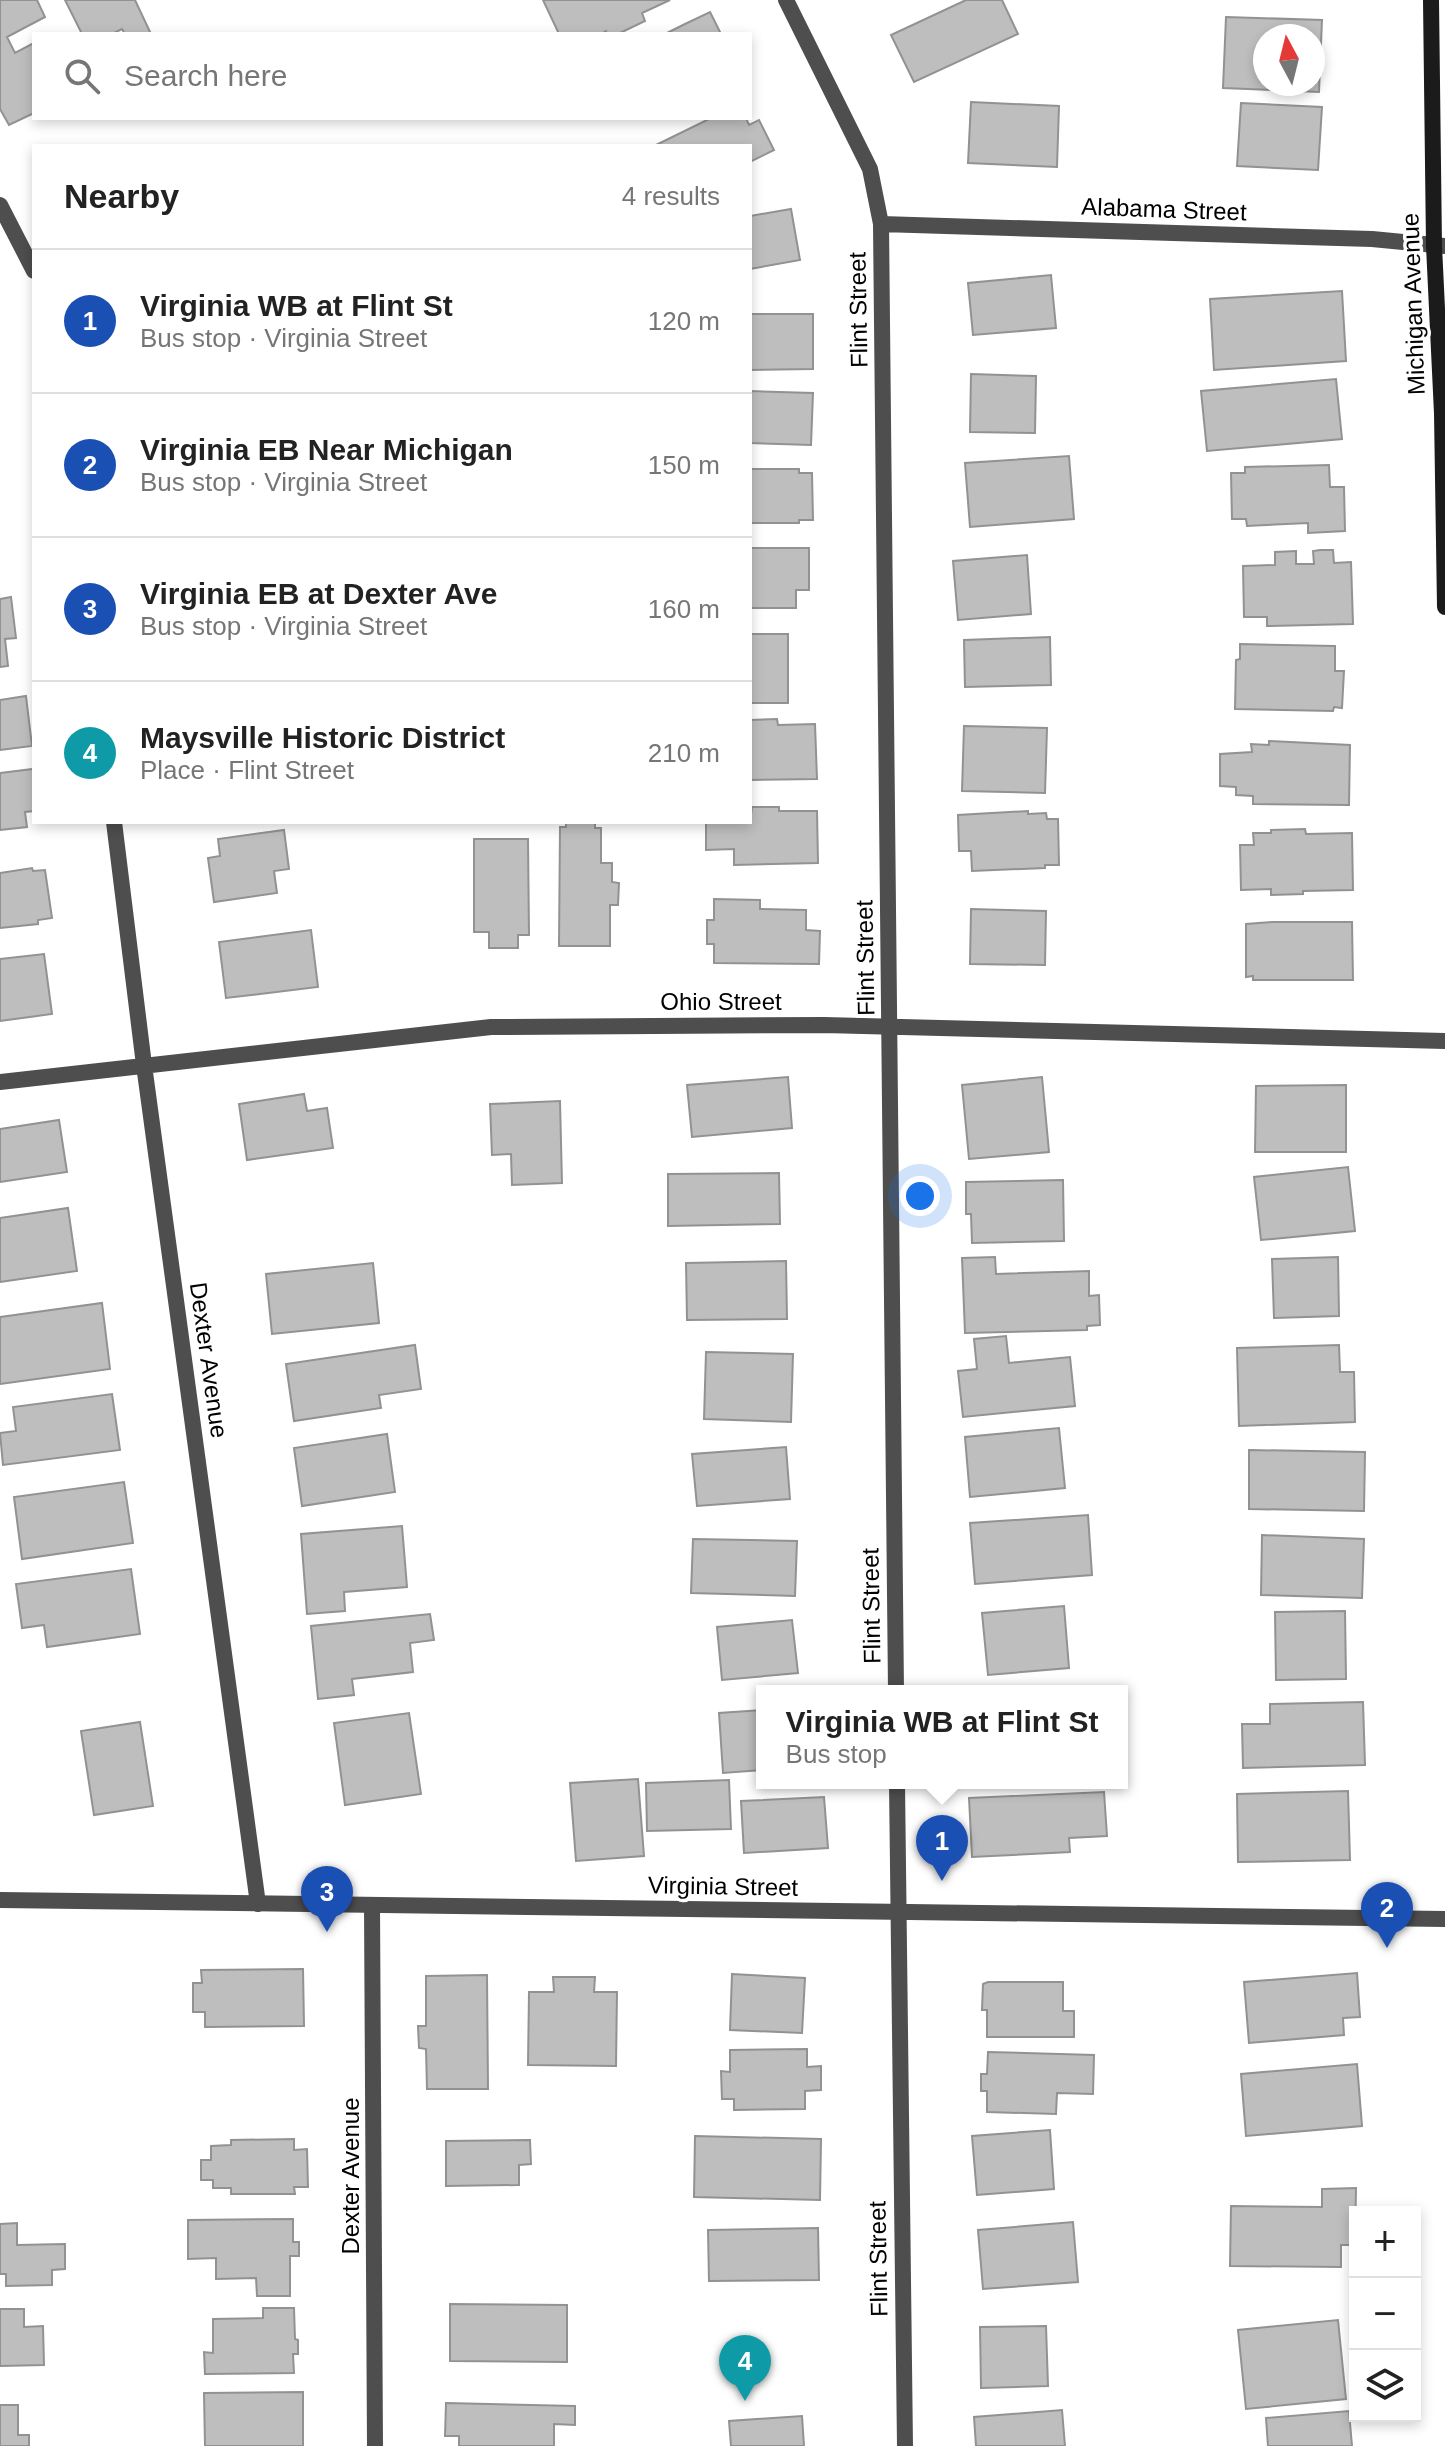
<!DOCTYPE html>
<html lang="en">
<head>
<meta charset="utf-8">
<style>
  body { margin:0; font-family:Arial,sans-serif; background:#f2f2f2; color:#222 }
  .controls { position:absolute; right:24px; bottom:24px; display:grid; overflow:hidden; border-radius:0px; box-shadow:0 4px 12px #0003 }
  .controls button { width:72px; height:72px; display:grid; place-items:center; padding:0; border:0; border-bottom:2px solid #e0e0e0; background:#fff; color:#222; font:40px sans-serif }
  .compass { position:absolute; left:1253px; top:24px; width:72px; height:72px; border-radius:50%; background:#fff; box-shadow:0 4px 12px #0003; rotate:353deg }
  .you { position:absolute; left:920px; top:1196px; width:28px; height:28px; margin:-20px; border:6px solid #fff; border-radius:50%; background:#1a73e8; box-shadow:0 0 0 12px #1a73e833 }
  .badge { display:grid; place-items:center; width:52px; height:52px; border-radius:50%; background:#db2777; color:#fff; font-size:26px; font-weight:700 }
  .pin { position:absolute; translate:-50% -66px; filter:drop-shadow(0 2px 4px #0008) }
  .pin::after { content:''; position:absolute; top:42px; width:28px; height:24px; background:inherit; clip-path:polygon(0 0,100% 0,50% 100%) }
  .popup { position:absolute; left:756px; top:1685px; width:372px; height:104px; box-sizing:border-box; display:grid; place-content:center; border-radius:0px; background:#fff; filter:drop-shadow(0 2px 6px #0005); font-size:26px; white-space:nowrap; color:#767676 }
  .popup b { font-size:30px; color:#222 }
  .popup::after { content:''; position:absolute; left:50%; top:100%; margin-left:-16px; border:16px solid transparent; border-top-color:#fff }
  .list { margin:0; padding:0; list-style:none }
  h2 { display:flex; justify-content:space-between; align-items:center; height:104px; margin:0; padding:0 32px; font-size:34px }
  h2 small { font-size:26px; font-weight:400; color:#767676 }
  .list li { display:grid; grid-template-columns:52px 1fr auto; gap:24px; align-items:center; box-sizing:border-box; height:144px; padding:0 32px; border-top:2px solid #e0e0e0 }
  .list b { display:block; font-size:30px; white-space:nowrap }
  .list p { margin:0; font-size:26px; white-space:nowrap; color:#767676 }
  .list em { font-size:26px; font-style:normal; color:#767676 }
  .icon { flex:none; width:44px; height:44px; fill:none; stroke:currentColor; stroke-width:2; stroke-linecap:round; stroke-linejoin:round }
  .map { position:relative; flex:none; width:1445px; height:2446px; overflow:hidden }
  .search { position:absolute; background:#fff; box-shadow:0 4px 12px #0003; left:32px; top:32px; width:720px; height:88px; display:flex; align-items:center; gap:20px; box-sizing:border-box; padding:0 28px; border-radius:0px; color:#767676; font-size:30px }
  .panel { position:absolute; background:#fff; box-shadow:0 4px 12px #0003; left:32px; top:144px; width:720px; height:680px; border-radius:0px }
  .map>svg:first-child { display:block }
</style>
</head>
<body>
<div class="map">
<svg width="1445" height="2446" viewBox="0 0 1445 2446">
  <rect width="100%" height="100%" fill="#fff"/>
  <path fill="#bebebe" stroke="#929292" stroke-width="2" fill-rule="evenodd" d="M 0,0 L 37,0 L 45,17 L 7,37 L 15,53 L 34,43 L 34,113 L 9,125 L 0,109 Z
    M 65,0 L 135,0 L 151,34 L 125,34 L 122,29 L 112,34 L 82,34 Z
    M 543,0 L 670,0 L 642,13 L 645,21 L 618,34 L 607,34 L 606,31 L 601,34 L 559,34 Z
    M 966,0 L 1002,0 L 1018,34 L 914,82 L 891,35 Z
    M 710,12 L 721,34 L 665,34 L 685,24 Z
    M 1226,17 L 1322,20 L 1319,92 L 1223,88 ZM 1265,36 L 1313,36 L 1313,84 L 1265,84 Z
    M 971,102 L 1059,106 L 1057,167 L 968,163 Z
    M 1241,103 L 1322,107 L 1318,170 L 1237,166 Z
    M 711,118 L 746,118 L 749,125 L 759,120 L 774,150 L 750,162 L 750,146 L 654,146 Z
    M 791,209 L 800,260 L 750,269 L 750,216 Z
    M 1051,275 L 1056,328 L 973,335 L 968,283 Z
    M 1342,291 L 1346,361 L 1214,370 L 1210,299 Z
    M 750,314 L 813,314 L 813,369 L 750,370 Z
    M 971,374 L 1036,376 L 1035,433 L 970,432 Z
    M 1336,379 L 1342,439 L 1207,451 L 1201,391 Z
    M 750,391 L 813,393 L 811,445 L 750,443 Z
    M 1069,456 L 1074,519 L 970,527 L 965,463 Z
    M 1329,465 L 1330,487 L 1344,487 L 1345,531 L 1308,533 L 1308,523 L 1247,526 L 1246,519 L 1232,519 L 1231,473 L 1245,473 L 1245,467 Z
    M 750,469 L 799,469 L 799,473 L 812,473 L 813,520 L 799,520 L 799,523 L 750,523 Z
    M 750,548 L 809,548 L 809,590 L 796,590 L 796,608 L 750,608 Z
    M 1320,550 L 1333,550 L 1334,563 L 1351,562 L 1353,624 L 1267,626 L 1267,617 L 1244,617 L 1243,566 L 1275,565 L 1275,552 L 1296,551 L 1296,564 L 1314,564 L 1313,551 Z
    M 1027,555 L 1031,614 L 958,620 L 953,561 Z
    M 11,597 L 16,638 L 5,639 L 8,666 L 0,667 L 0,599 Z
    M 750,634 L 788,634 L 788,703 L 750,703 Z
    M 1050,637 L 1051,685 L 965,687 L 964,640 Z
    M 1240,644 L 1335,646 L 1335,671 L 1344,671 L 1342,708 L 1334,707 L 1333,711 L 1235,709 L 1236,660 L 1240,659 Z
    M 26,696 L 32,746 L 0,750 L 0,700 Z
    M 777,719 L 778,725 L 815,724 L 817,779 L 750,780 L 750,720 Z
    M 964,726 L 1047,728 L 1045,793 L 962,791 Z
    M 1269,741 L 1350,745 L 1349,805 L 1253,804 L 1253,796 L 1236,795 L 1236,787 L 1220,786 L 1220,754 L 1252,752 L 1251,744 L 1269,745 Z
    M 33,769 L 34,811 L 25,812 L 27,827 L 0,830 L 0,773 Z
    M 752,807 L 779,807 L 779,811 L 817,811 L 818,863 L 734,865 L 734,849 L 706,850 L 706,822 L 750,822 Z
    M 1028,811 L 1028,814 L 1046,813 L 1047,819 L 1058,819 L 1059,865 L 1045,865 L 1045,868 L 972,871 L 971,851 L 959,851 L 958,815 Z
    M 566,822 L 595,822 L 595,828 L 601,828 L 601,863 L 612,863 L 612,882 L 619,883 L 618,905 L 610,905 L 610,946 L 559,946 L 560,827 L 566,827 Z
    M 1305,829 L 1306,834 L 1352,833 L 1353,890 L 1303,891 L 1303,894 L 1271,895 L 1271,889 L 1241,890 L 1240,845 L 1254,845 L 1253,833 L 1271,833 L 1271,830 Z
    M 284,830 L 289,869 L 274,871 L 277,893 L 214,902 L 208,858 L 220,856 L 218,839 Z
    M 474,839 L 528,839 L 529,935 L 518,935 L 518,948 L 489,948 L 489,932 L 474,932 Z
    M 32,868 L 33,871 L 45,870 L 52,918 L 38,920 L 38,924 L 0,928 L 0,873 Z
    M 714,899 L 760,900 L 760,909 L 806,910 L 806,930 L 820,931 L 819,964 L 714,963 L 714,944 L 707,944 L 707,920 L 714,920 Z
    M 971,909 L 1046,911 L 1045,965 L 970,964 Z
    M 1273,922 L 1352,922 L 1353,980 L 1253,980 L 1253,976 L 1246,977 L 1246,924 Z
    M 311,930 L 318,987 L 226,998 L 219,942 Z
    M 44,954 L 52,1014 L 0,1021 L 0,959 Z
    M 788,1077 L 792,1128 L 692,1137 L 687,1085 Z
    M 1042,1077 L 1049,1152 L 969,1159 L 962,1085 Z
    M 1346,1085 L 1346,1152 L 1255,1152 L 1256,1086 Z
    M 304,1094 L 307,1111 L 327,1108 L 333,1148 L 247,1160 L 239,1104 Z
    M 560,1101 L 562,1183 L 512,1185 L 511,1154 L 492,1155 L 490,1104 Z
    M 59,1120 L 67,1172 L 0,1182 L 0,1129 Z
    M 1348,1167 L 1355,1231 L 1261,1240 L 1254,1177 Z
    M 779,1173 L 780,1224 L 668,1226 L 668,1174 Z
    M 1063,1180 L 1064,1241 L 972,1243 L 971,1214 L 966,1214 L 966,1182 Z
    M 68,1208 L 77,1271 L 0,1282 L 0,1218 Z
    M 995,1257 L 996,1274 L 1089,1271 L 1089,1296 L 1099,1295 L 1100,1325 L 1087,1326 L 1087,1330 L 965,1333 L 962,1258 Z
    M 1338,1257 L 1339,1316 L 1274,1318 L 1272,1259 Z
    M 786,1261 L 787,1319 L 687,1320 L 686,1263 Z
    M 373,1263 L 379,1323 L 272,1334 L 266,1274 Z
    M 102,1303 L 110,1369 L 0,1384 L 0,1317 Z
    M 1006,1336 L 1009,1363 L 1070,1357 L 1075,1406 L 963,1417 L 958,1371 L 977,1369 L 974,1339 Z
    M 415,1345 L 421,1389 L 379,1395 L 381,1408 L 294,1421 L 286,1364 Z
    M 1339,1345 L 1340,1372 L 1354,1372 L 1355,1422 L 1239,1426 L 1237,1348 Z
    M 706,1352 L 793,1354 L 791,1422 L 704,1419 Z
    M 112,1394 L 120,1450 L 3,1465 L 0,1433 L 16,1431 L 13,1407 Z
    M 1059,1428 L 1065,1488 L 970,1497 L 965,1437 Z
    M 387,1434 L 395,1492 L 302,1506 L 294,1448 Z
    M 786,1447 L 790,1499 L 697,1506 L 692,1454 Z
    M 1249,1450 L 1365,1452 L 1364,1511 L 1249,1509 Z
    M 124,1482 L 133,1543 L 22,1559 L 14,1497 Z
    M 1088,1515 L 1092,1575 L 975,1584 L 970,1523 Z
    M 402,1526 L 407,1587 L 344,1592 L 345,1611 L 307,1614 L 301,1534 Z
    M 1262,1535 L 1364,1539 L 1362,1598 L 1261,1595 Z
    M 693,1539 L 797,1541 L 795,1596 L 691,1593 Z
    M 131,1569 L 140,1634 L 47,1647 L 44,1625 L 22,1628 L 16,1584 Z
    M 1064,1606 L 1069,1668 L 988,1675 L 982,1613 Z
    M 1345,1611 L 1346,1679 L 1276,1680 L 1275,1612 Z
    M 430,1614 L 434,1640 L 410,1643 L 413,1672 L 352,1679 L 354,1695 L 318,1699 L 311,1626 Z
    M 792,1620 L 798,1673 L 722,1680 L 717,1627 Z
    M 1363,1702 L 1365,1765 L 1243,1768 L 1242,1724 L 1270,1724 L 1270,1704 Z
    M 762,1710 L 762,1770 L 723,1773 L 719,1713 Z
    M 409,1713 L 421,1794 L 345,1805 L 334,1723 Z
    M 140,1722 L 153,1806 L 94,1815 L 81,1731 Z
    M 638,1779 L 644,1856 L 576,1861 L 570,1783 Z
    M 729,1780 L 731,1829 L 647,1831 L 646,1783 Z
    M 1348,1791 L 1350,1860 L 1238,1862 L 1237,1794 Z
    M 1104,1792 L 1107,1836 L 1069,1838 L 1070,1852 L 972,1857 L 969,1798 Z
    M 824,1797 L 828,1848 L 744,1853 L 741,1801 Z
    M 303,1969 L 304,2026 L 205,2027 L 205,2012 L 193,2012 L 193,1983 L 202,1983 L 201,1970 Z
    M 1357,1973 L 1360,2017 L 1343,2018 L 1344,2035 L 1249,2043 L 1244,1982 Z
    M 732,1974 L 805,1978 L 802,2033 L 730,2030 Z
    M 487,1975 L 488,2089 L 427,2089 L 426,2049 L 419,2048 L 418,2026 L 426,2026 L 426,1976 Z
    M 553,1977 L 595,1977 L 594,1992 L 617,1992 L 616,2066 L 528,2065 L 529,1992 L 554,1992 Z
    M 988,1982 L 1063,1982 L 1063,2011 L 1074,2011 L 1074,2037 L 987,2037 L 987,2010 L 982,2010 L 983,1984 Z
    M 807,2049 L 807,2067 L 821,2066 L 821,2090 L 805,2091 L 805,2109 L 734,2110 L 734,2099 L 722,2099 L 721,2071 L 730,2072 L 730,2050 Z
    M 988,2052 L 1094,2055 L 1093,2094 L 1057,2093 L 1056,2114 L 987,2112 L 987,2091 L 981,2091 L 981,2074 L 987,2074 Z
    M 1357,2064 L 1362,2126 L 1246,2136 L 1241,2074 Z
    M 1050,2130 L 1054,2189 L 977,2195 L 972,2136 Z
    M 695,2136 L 821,2139 L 820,2200 L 694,2197 Z
    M 294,2139 L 294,2150 L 307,2149 L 308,2187 L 294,2187 L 295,2194 L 231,2194 L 231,2188 L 213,2188 L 213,2180 L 201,2180 L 201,2160 L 211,2160 L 211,2146 L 231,2145 L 231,2140 Z
    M 530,2140 L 531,2164 L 519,2165 L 519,2185 L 446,2186 L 446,2141 Z
    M 1356,2188 L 1355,2245 L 1341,2245 L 1341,2267 L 1230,2266 L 1231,2206 L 1322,2207 L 1322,2189 Z
    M 293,2219 L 293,2242 L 299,2242 L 299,2256 L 290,2256 L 290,2296 L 257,2296 L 256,2278 L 216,2279 L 216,2258 L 188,2259 L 188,2220 Z
    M 1073,2222 L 1078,2282 L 983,2289 L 978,2230 Z
    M 17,2223 L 17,2245 L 65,2244 L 65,2269 L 52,2270 L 52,2285 L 6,2286 L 6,2274 L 0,2274 L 0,2224 Z
    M 818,2228 L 819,2280 L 709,2281 L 708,2230 Z
    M 450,2304 L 567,2305 L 567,2362 L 450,2361 Z
    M 263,2308 L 294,2308 L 295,2339 L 298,2340 L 298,2354 L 293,2354 L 294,2373 L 205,2374 L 204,2352 L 213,2353 L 213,2319 L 263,2318 Z
    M 0,2309 L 24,2309 L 24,2327 L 43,2326 L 44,2365 L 0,2366 Z
    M 1338,2320 L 1346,2399 L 1246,2409 L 1238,2330 Z
    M 1046,2326 L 1048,2386 L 981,2388 L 980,2327 Z
    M 303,2392 L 303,2446 L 205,2446 L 204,2393 Z
    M 446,2403 L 575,2406 L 575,2425 L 554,2424 L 554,2446 L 459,2446 L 459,2436 L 445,2436 Z
    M 0,2405 L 18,2405 L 18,2435 L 29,2435 L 29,2446 L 0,2446 Z
    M 1062,2410 L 1065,2446 L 976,2446 L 974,2417 Z
    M 1349,2411 L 1352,2446 L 1268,2446 L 1266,2418 Z
    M 802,2416 L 804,2446 L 731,2446 L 729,2421 Z"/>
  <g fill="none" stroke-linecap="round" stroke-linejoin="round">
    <path stroke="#4e4e4e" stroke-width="16" d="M 786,0 L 870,169 L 881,224 L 896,1691
      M 0,205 L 34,271
      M 881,224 L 1372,239 L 1445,246
      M 114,822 L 144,1065 L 258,1904
      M 0,1082 L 491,1027 L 824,1025 L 1445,1041
      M 897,1783 L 905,2446
      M 372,1905 L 375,2446"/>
    <path stroke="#4e4e4e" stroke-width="16" d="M 0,1900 L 1445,1919"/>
    <path stroke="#1b1b1b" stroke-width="16" d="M 1431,0 L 1434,246 L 1442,413 L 1445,607"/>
  </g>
  <g text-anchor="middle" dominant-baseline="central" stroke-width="7" stroke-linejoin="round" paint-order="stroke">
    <g font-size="24" fill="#000" stroke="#fff">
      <text transform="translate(1164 209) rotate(2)">Alabama Street</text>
      <text transform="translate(1413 304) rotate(-92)">Michigan Avenue</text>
      <text transform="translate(858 310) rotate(-91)">Flint Street</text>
      <text transform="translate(865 958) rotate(-91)">Flint Street</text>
      <text x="721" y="1001">Ohio Street</text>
      <text transform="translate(209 1360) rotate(82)">Dexter Avenue</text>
      <text transform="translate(871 1606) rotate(-91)">Flint Street</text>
      <text transform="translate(723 1886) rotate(1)">Virginia Street</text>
      <text transform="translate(350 2176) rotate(-90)">Dexter Avenue</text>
      <text transform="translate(878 2259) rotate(-91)">Flint Street</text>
    </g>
  </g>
</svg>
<div class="controls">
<button>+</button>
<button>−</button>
<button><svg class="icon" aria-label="layers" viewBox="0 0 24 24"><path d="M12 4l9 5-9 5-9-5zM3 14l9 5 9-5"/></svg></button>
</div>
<svg class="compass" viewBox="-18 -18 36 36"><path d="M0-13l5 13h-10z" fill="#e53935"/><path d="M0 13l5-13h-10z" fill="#767676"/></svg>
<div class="you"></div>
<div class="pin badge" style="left:942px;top:1881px;background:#1a4fb4">1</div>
<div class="popup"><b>Virginia WB at Flint St</b>Bus stop</div>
<div class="pin badge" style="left:1387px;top:1948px;background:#1a4fb4">2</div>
<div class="pin badge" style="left:327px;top:1932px;background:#1a4fb4">3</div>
<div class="pin badge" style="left:745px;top:2401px;background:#0f9aa8">4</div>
<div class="search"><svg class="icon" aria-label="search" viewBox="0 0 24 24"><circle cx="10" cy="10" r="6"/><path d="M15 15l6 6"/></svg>Search here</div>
<section class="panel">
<h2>Nearby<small>4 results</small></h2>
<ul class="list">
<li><span class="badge" style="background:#1a4fb4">1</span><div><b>Virginia WB at Flint St</b><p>Bus stop · Virginia Street</p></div><em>120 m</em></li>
<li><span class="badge" style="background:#1a4fb4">2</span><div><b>Virginia EB Near Michigan</b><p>Bus stop · Virginia Street</p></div><em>150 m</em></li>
<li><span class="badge" style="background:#1a4fb4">3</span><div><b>Virginia EB at Dexter Ave</b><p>Bus stop · Virginia Street</p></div><em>160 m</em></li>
<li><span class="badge" style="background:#0f9aa8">4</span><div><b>Maysville Historic District</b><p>Place · Flint Street</p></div><em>210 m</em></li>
</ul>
</section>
</div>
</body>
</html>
